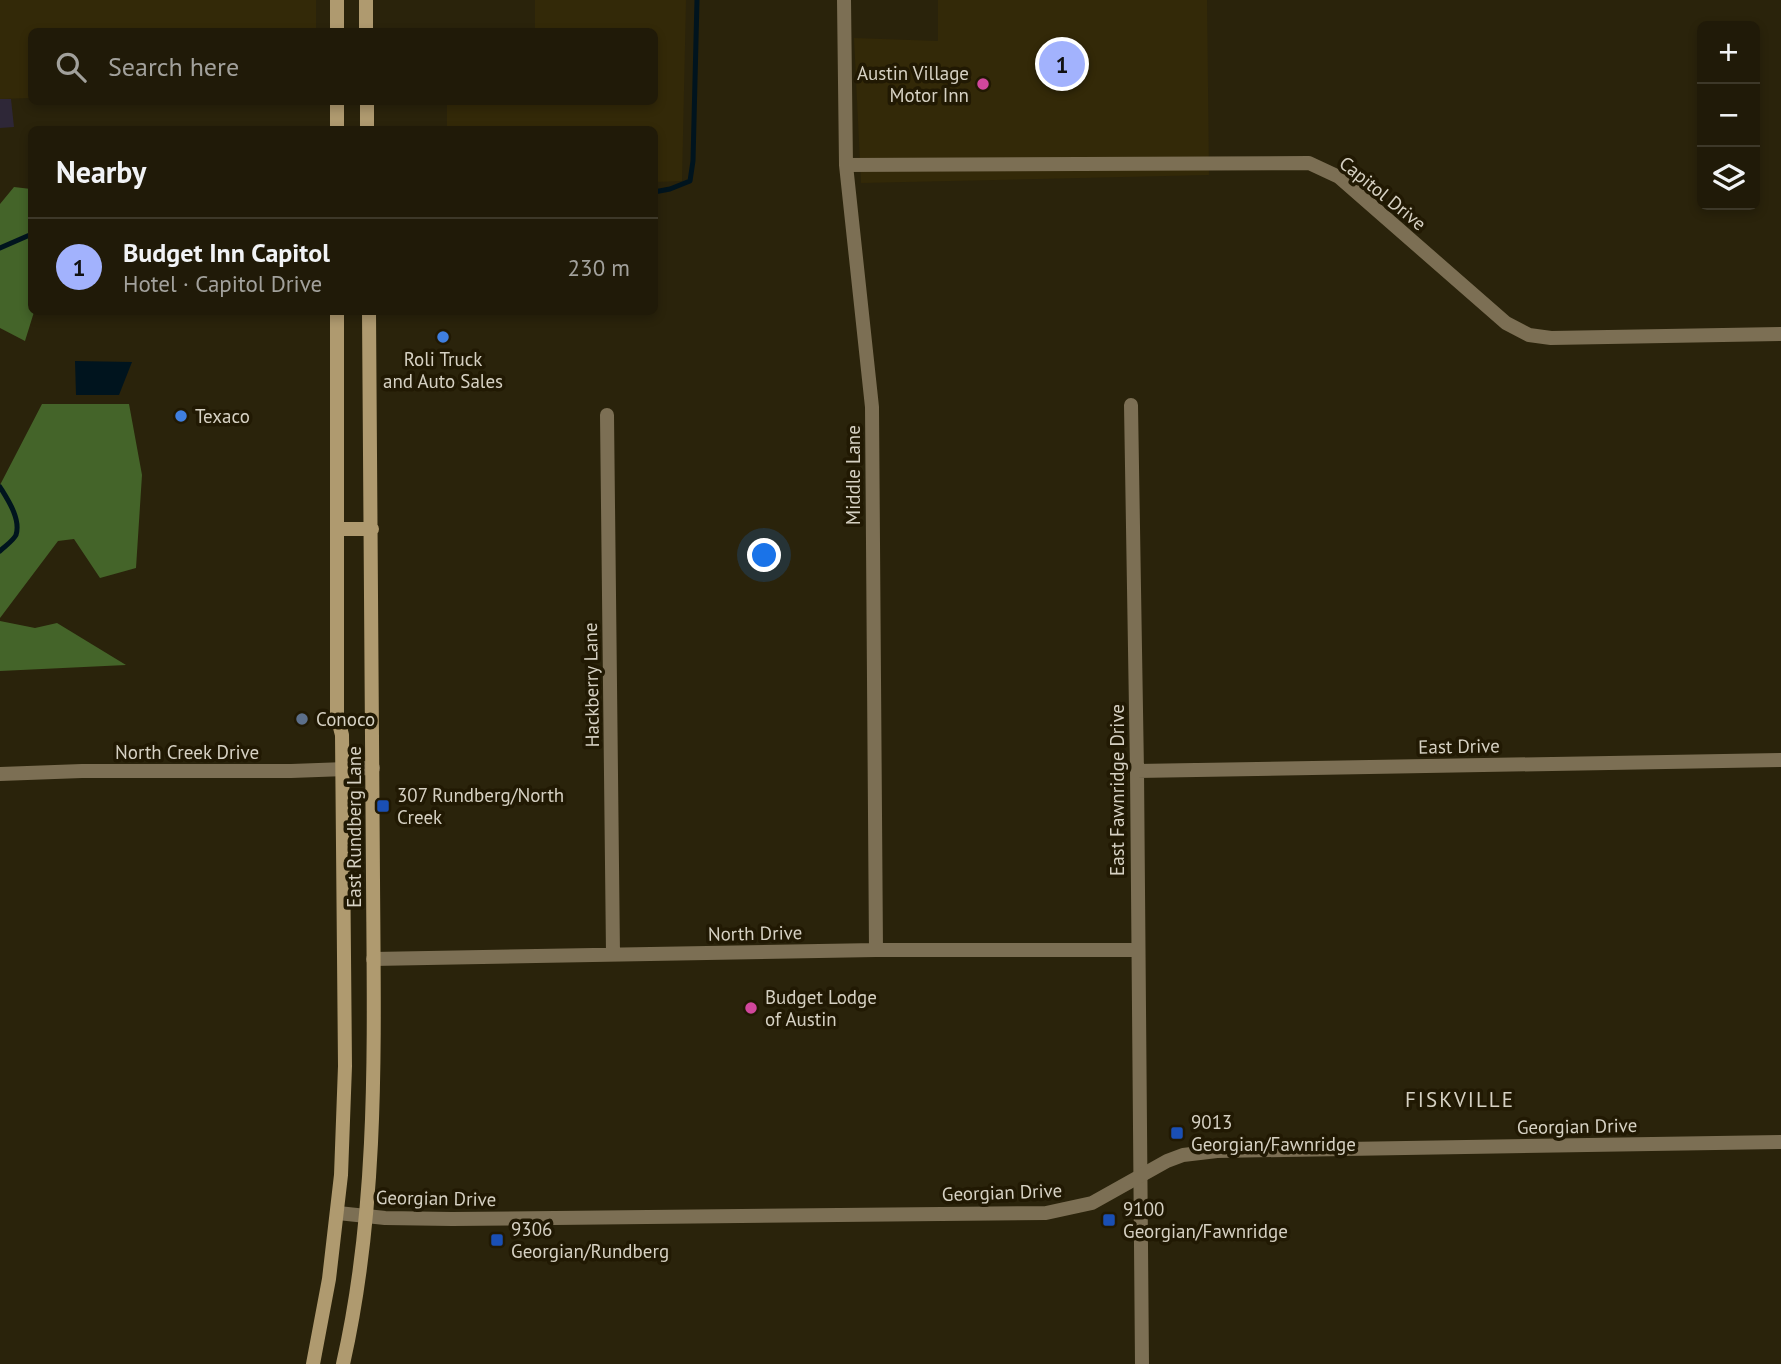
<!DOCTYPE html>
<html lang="en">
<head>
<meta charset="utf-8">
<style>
  body { margin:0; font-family:"PT Sans",sans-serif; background:#282312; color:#f1f3f6 }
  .controls { position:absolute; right:21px; top:21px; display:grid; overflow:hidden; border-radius:10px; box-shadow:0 4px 10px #0003 }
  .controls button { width:63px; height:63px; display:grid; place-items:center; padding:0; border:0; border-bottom:2px solid #3d3829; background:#201a08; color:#f1f3f6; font:35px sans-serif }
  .you { position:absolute; left:765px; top:556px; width:24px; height:24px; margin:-18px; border:5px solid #fff; border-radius:50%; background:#1a73e8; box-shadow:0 0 0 10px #1a73e833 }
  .badge { display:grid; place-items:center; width:46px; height:46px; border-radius:50%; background:#a2b2fd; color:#111; font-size:23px; font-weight:700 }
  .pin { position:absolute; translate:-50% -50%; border:4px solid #fff; box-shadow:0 2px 7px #0006 }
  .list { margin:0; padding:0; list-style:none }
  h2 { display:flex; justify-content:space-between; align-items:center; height:91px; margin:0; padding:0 28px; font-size:30px }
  h2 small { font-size:23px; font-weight:400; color:#a2a19c }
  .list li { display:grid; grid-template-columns:46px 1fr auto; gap:21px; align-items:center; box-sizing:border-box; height:98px; padding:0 28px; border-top:2px solid #3d3829 }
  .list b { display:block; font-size:26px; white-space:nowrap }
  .list p { margin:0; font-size:23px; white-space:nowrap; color:#a2a19c }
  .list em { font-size:23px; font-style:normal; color:#a2a19c }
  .icon { flex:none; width:38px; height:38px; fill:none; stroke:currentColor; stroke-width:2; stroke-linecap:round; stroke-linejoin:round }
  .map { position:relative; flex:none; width:1781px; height:1364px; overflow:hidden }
  .search { position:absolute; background:#201a08; box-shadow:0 4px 10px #0003; left:28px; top:28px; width:630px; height:77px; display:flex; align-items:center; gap:18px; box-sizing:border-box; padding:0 24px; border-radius:10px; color:#a2a19c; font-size:26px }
  .panel { position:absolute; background:#201a08; box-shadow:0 4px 10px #0003; left:28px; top:126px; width:630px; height:189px; border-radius:10px }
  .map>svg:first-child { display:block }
</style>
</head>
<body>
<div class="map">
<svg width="1781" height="1364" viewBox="0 0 1781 1364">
  <rect width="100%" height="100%" fill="#2a230b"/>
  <path fill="#332908" d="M 0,0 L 316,0 L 316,31 L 32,32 L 31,98 L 0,99 Z
    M 535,0 L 686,0 L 682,181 L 655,182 L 654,130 L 447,129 L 447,102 L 654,102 L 654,32 L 535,31 Z
    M 938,0 L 1207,0 L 1209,175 L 861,183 L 854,38 L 938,41 Z"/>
  <path fill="#2e2737" d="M 0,99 L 11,99 L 14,127 L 0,128 Z"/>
  <path fill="#446429" d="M 14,187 L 31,189 L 32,312 L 34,312 L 25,341 L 0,328 L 0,204 Z
    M 42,404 L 129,404 L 142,475 L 136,568 L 100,578 L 74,539 L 58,541 L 0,618 L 0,485 Z
    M 0,621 L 35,628 L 57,623 L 126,665 L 0,671 Z"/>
  <path fill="#00141e" d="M 75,361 L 132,362 L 119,395 L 76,395 Z"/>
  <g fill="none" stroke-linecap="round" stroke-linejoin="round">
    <path stroke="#00141e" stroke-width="5" d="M 654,192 L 670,189 L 690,181 L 693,161 L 697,0
      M 0,248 L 32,234
      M 0,487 C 8,500 21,519 16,535 C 13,541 5,546 0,551"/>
    <path stroke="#7c6f54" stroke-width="14" d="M 844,0 L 846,165 L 872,407 L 876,950
      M 846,165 L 1309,163 L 1339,177 L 1506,323 L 1529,335 L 1551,338 L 1781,334
      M 1131,405 L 1137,771 L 1142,1364
      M 607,415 L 613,954
      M 1137,771 L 1781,760
      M 0,774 L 82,771 L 291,771 L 373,768
      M 373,959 L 876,950 L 1138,950"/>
    <path stroke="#7c6f54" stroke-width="14" d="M 338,1213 L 385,1218 L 452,1219 L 1046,1213 L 1092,1203 L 1167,1161 L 1183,1155 L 1217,1151 L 1781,1142"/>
    <path stroke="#af9a6f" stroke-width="14" d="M 366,0 L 366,32
      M 337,32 L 337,0
      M 337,102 L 337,130
      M 367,102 L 367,130
      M 337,529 L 372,529
      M 313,1364 L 329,1279 L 341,1175 L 345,1066 L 342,735 L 337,716 L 337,312
      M 343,1364 C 379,1205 374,1041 373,879 C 372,690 371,501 369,312"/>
  </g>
  <g fill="#d1479c" stroke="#211903" stroke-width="2.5">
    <circle cx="983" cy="84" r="7"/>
    <circle cx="751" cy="1008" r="7"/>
  </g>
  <g fill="#3f7fe0" stroke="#211903" stroke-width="2.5">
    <circle cx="443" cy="337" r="7"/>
    <circle cx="181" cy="416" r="7"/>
  </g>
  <circle fill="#5c6f8a" stroke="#211903" stroke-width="2.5" cx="302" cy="719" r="7"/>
  <g fill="#1a4fb4" stroke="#211903" stroke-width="2.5">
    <rect x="376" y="799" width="14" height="14" rx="3.5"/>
    <rect x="1170" y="1126" width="14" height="14" rx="3.5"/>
    <rect x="1102" y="1213" width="14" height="14" rx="3.5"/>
    <rect x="490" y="1233" width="14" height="14" rx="3.5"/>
  </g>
  <g text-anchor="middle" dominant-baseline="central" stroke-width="7" stroke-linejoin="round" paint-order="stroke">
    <g font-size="19" fill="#d6d1c3" stroke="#211903" text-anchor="start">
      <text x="969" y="73" text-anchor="end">Austin Village<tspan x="969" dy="22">Motor Inn</tspan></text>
      <text x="443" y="359" text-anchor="middle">Roli Truck<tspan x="443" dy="22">and Auto Sales</tspan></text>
      <text x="195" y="416">Texaco</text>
      <text x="316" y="719">Conoco</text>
      <text x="397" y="795">307 Rundberg/North<tspan x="397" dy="22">Creek</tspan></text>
      <text x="765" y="997">Budget Lodge<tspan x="765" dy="22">of Austin</tspan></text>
      <text x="1191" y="1122">9013<tspan x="1191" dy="22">Georgian/Fawnridge</tspan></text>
      <text x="1123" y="1209">9100<tspan x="1123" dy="22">Georgian/Fawnridge</tspan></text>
      <text x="511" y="1229">9306<tspan x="511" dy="22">Georgian/Rundberg</tspan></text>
    </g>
    <g font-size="19" fill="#d6d1c3" stroke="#211903">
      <text transform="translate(1383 193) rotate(39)">Capitol Drive</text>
      <text transform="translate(853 475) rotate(-90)">Middle Lane</text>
      <text transform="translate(591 685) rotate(-91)">Hackberry Lane</text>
      <text transform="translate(1459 746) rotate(-1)">East Drive</text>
      <text x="187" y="752">North Creek Drive</text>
      <text transform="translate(1117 790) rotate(-90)">East Fawnridge Drive</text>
      <text transform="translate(354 827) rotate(-90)">East Rundberg Lane</text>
      <text transform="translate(755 933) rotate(-1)">North Drive</text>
      <text transform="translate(1577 1126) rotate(-1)">Georgian Drive</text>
      <text transform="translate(1002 1192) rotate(-2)">Georgian Drive</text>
      <text transform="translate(436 1198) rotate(1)">Georgian Drive</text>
    </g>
    <g font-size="21" letter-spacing="2" fill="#d6d1c3" stroke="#211903">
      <text x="1460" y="1099">FISKVILLE</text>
    </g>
  </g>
</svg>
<div class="controls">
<button>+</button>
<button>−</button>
<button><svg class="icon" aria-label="layers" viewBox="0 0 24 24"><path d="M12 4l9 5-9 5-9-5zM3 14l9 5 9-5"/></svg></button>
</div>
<div class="you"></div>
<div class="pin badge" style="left:1062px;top:64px">1</div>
<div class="search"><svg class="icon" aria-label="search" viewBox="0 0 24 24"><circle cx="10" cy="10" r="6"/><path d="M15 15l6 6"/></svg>Search here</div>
<section class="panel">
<h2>Nearby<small></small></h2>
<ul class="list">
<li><span class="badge">1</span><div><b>Budget Inn Capitol</b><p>Hotel · Capitol Drive</p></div><em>230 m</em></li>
</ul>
</section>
</div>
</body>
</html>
